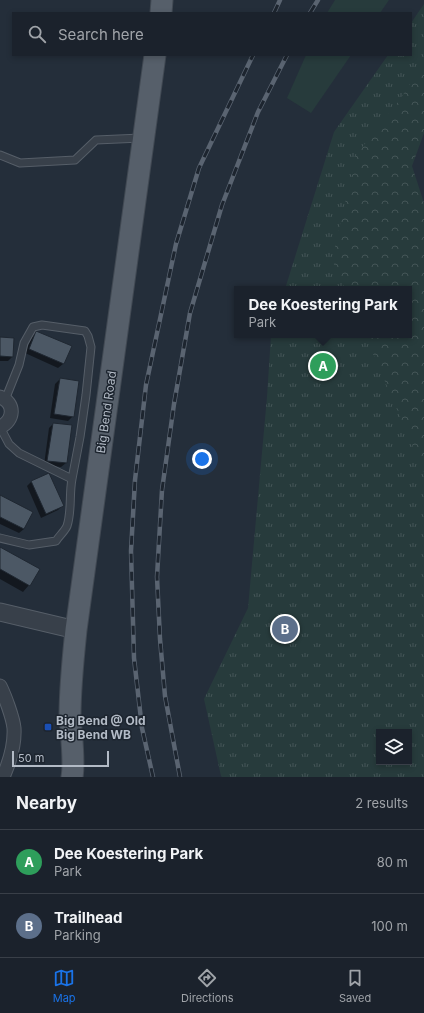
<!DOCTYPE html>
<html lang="en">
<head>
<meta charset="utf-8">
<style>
  body { margin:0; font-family:Inter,sans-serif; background:#242a34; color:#f1f3f6 }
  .controls { position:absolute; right:12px; bottom:12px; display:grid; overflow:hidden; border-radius:0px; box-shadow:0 2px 6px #0003 }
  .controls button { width:36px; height:36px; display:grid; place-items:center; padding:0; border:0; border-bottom:1px solid #393f48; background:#1b222c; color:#f1f3f6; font:20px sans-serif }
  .scale { position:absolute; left:12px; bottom:10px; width:97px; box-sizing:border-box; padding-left:4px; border:2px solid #b3bbc6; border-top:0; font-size:11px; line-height:14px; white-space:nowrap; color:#b3bbc6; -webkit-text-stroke:3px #1d252f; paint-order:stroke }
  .you { position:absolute; left:202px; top:459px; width:14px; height:14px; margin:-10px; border:3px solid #fff; border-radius:50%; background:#1a73e8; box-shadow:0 0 0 6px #1a73e833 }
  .badge { display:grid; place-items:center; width:26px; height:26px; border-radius:50%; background:#1a73e8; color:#fff; font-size:13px; font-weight:700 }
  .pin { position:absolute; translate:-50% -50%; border:2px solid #fff; box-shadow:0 1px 4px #0006 }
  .popup { position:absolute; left:234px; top:286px; width:178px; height:52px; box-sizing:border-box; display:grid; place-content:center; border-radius:0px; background:#1b222c; filter:drop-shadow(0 1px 3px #0005); font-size:13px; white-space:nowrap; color:#a0a4a9 }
  .popup b { font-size:15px; color:#f1f3f6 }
  .popup::after { content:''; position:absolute; left:50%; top:100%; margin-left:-8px; border:8px solid transparent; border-top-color:#1b222c }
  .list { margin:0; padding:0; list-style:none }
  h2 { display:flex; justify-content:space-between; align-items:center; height:52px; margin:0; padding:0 16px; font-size:17px }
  h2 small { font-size:13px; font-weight:400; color:#a0a4a9 }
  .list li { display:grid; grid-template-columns:26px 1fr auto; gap:12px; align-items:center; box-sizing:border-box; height:64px; padding:0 16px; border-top:1px solid #393f48 }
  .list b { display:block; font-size:15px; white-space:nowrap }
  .list p { margin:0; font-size:13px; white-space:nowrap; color:#a0a4a9 }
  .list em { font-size:13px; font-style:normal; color:#a0a4a9 }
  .icon { flex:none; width:22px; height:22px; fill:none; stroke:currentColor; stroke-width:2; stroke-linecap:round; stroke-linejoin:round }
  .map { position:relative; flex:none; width:424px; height:777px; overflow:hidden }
  .search { position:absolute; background:#1b222c; box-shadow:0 2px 6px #0003; left:12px; right:12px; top:12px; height:44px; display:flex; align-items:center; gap:10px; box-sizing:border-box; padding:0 14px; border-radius:0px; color:#a0a4a9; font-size:15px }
  .sheet { height:180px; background:#1b222c }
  nav { display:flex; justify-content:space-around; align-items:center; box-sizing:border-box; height:56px; border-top:1px solid #393f48; background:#1b222c; font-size:11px; color:#a0a4a9 }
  nav a { display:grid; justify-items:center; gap:2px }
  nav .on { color:#1a73e8 }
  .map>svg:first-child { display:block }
</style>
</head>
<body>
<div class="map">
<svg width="424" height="777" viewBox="0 0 424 777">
  <defs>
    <pattern id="forest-crowns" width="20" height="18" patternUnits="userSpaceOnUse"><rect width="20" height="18" fill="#273b3c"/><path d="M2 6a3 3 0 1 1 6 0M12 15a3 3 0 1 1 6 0" fill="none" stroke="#445557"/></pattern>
    <pattern id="park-tufts" width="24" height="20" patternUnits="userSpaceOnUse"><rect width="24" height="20" fill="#273b3c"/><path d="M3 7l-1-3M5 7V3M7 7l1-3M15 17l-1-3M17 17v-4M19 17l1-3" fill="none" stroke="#445557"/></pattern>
  </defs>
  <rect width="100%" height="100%" fill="#242e3a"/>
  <path fill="#273b3c" d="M 335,0 L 389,0 L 380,13 L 327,13 Z
    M 306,55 L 351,55 L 311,113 L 287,98 Z"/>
  <path fill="url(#forest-crowns)" d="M 424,33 L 424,133 L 412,166 L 424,203 L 424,691 L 327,335 L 409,335 L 409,289 L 328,289 L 341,162 L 411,55 Z"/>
  <path fill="url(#park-tufts)" fill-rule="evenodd" d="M 424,4 L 424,64 L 398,102 L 356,155 L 332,260 L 345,289 L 285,289 L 334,132 L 388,55 L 411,55 L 411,23 Z
    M 271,335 L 365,335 L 424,472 L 424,777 L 222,777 L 221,776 L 204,699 L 248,608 L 267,397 ZM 379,732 L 409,732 L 409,762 L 379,762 Z"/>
  <path fill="#0007" d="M 36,332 L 70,347 L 63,364 L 58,368 L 25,353 L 32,337 Z
    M 0,338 L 12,357 L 8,361 L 0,361 Z
    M 60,379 L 73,416 L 68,421 L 50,418 L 55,384 Z
    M 53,424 L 66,463 L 61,467 L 44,465 L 49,428 Z
    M 48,474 L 63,505 L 58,510 L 41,518 L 27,486 L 31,482 Z
    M 0,496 L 32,512 L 24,529 L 19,533 L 0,524 Z
    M 0,548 L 29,585 L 23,592 L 0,579 Z"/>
  <path fill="#4c5865" stroke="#1f2731" d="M 36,331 L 72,346 L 64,364 L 29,349 Z
    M 0,337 L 14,338 L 13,357 L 0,356 Z
    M 60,378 L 79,381 L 74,417 L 54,414 Z
    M 53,423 L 72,425 L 67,463 L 47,461 Z
    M 49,473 L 64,506 L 46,514 L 31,481 Z
    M 0,495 L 33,512 L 24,529 L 0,517 Z
    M 0,547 L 40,569 L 30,586 L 0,569 Z"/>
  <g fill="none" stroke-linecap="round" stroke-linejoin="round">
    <g stroke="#565e68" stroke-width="9">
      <path id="service" d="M 0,155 L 20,163 L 75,160 L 96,140 L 141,138
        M 5,400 L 19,365 L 24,343 L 33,327 L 42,325 L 85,331 L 88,336 L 91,347 L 86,395 L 80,437 L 72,479
        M 0,538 L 29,545 L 56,541 C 59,536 65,531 67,526 C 72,511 69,494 72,479 L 19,453 L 9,444 L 0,427"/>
    </g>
    <g stroke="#565e68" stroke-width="15">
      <path id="minor" d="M 0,397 C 16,403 14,421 0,427
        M 0,686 C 5,696 13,718 14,728 C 15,745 10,761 3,777"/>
    </g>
    <g stroke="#565e68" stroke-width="19">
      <path id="tertiary" d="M 0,612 L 76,630"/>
    </g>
    <g stroke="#414953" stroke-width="23">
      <path id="primary" d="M 161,13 L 162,0
        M 72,777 C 75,761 71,734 70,716 C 70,687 73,659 76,630 L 155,55"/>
    </g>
    <use href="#service" stroke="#38404a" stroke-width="7"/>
    <use href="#minor" stroke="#38404a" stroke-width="13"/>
    <use href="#tertiary" stroke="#38404a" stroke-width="17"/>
    <use href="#primary" stroke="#565f6a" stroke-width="21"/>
    <g stroke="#5a6471" stroke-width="4.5">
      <path id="rail" d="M 274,13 L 280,0
        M 310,13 L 318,0
        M 153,777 L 142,728 L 134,658 L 131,551 L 135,480 L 146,385 L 176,244 L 199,168 L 253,55
        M 180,777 L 165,696 L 160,639 L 157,577 L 162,490 L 174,404 L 190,313 L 222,205 L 258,112 L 287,55"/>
    </g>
    <use href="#rail" stroke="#1d252f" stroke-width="3" stroke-dasharray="9" stroke-linecap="butt"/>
  </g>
  <rect fill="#1a4fb4" stroke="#1d252f" stroke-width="1.5" x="44" y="723" width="8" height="8" rx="2"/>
  <g text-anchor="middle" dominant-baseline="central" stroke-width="3" stroke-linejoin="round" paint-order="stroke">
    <g font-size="12" fill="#b3bbc6" stroke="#1d252f">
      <text transform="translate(106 412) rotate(-82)">Big Bend Road</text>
    </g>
    <g font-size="12" font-weight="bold" fill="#b3bbc6" stroke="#1d252f" text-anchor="start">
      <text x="56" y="720">Big Bend @ Old<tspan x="56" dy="14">Big Bend WB</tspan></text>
    </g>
  </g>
</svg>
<div class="controls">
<button><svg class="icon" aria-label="layers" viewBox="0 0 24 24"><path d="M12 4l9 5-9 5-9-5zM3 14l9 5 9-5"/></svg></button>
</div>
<div class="scale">50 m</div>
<div class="you"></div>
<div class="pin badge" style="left:323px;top:366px;background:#2e9e5b">A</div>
<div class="popup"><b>Dee Koestering Park</b>Park</div>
<div class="pin badge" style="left:285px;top:629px;background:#5c6f8a">B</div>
<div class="search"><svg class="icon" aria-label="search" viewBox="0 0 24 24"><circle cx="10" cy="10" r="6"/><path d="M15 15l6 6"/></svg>Search here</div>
</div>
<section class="sheet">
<h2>Nearby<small>2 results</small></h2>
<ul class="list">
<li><span class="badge" style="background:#2e9e5b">A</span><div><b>Dee Koestering Park</b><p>Park</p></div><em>80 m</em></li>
<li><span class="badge" style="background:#5c6f8a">B</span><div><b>Trailhead</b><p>Parking</p></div><em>100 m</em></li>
</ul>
</section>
<nav>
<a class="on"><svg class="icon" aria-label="map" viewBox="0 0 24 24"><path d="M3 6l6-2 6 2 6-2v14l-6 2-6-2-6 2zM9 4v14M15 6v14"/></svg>Map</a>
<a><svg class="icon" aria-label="directions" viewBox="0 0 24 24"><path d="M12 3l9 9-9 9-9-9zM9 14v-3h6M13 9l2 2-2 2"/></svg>Directions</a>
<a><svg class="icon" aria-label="saved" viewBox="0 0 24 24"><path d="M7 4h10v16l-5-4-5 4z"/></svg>Saved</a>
</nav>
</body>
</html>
